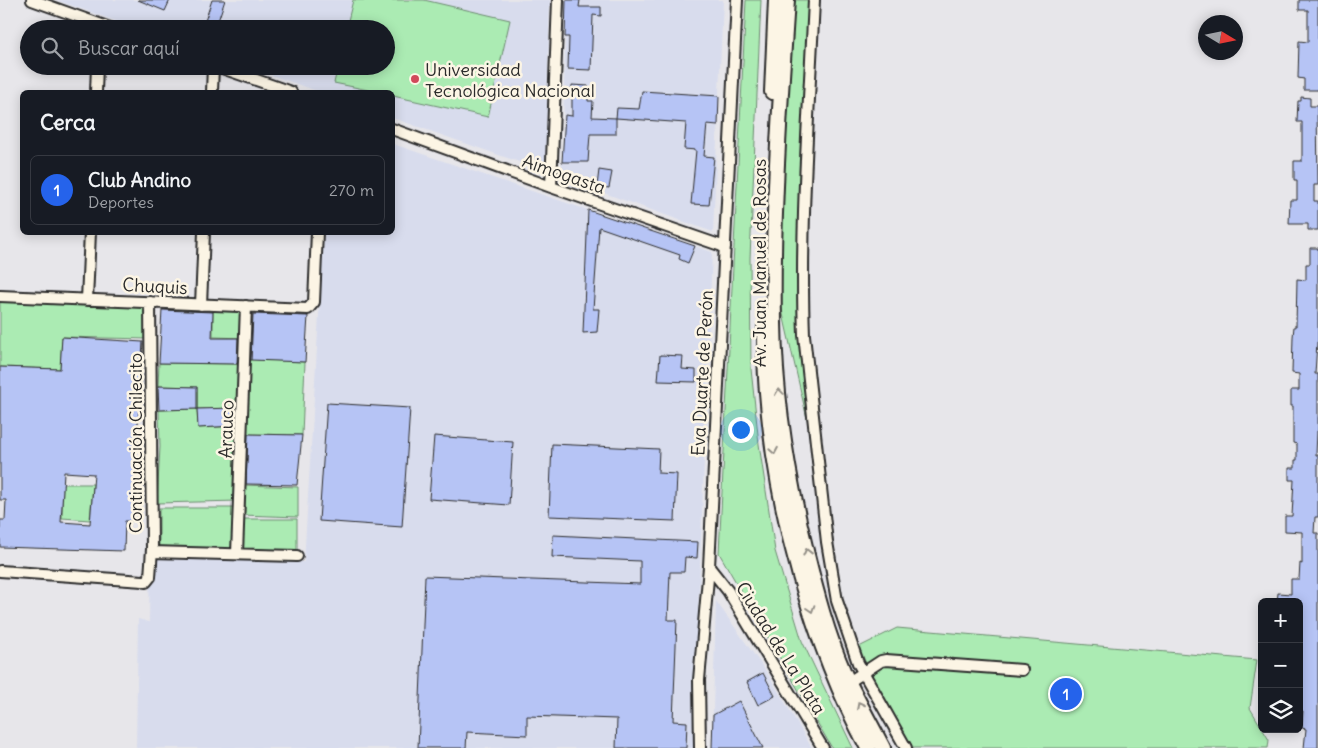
<!DOCTYPE html>
<html lang="es">
<head>
<meta charset="utf-8">
<style>
  body { margin:0; font-family:Delius,sans-serif; background:#20242c; color:#f1f3f6 }
  .controls { position:absolute; right:15px; bottom:15px; display:grid; overflow:hidden; border-radius:8px; box-shadow:0 2px 12px #0003 }
  .controls button { width:45px; height:45px; display:grid; place-items:center; padding:0; border:0; border-bottom:1px solid #363941; background:#171b24; color:#f1f3f6; font:25px sans-serif }
  .compass { position:absolute; left:1198px; top:15px; width:45px; height:45px; border-radius:50%; background:#171b24; box-shadow:0 2px 12px #0003; rotate:100deg }
  .you { position:absolute; left:740px; top:429px; width:18px; height:18px; margin:-12px; border:4px solid #fff; border-radius:50%; background:#1a73e8; box-shadow:0 0 0 8px #1a73e833 }
  .badge { display:grid; place-items:center; width:32px; height:32px; border-radius:50%; background:#2563eb; color:#fff; font-size:16px; font-weight:700 }
  .pin { position:absolute; translate:-50% -50%; border:2px solid #fff; box-shadow:0 1px 5px #0006 }
  .list { margin:0; padding:0; list-style:none }
  h2 { display:flex; justify-content:space-between; align-items:center; height:65px; margin:0; padding:0 20px; font-size:21px }
  h2 small { font-size:16px; font-weight:400; color:#9ea1a6 }
  .list li { display:grid; grid-template-columns:32px 1fr auto; gap:15px; align-items:center; box-sizing:border-box; height:70px; margin:0 10px 10px; padding:0 10px; border:1px solid #363941; border-radius:8px }
  .list b { display:block; font-size:19px; white-space:nowrap }
  .list p { margin:0; font-size:16px; white-space:nowrap; color:#9ea1a6 }
  .list em { font-size:16px; font-style:normal; color:#9ea1a6 }
  .icon { flex:none; width:28px; height:28px; fill:none; stroke:currentColor; stroke-width:2; stroke-linecap:round; stroke-linejoin:round }
  .map { position:relative; flex:none; width:1318px; height:748px; overflow:hidden }
  .search { position:absolute; background:#171b24; box-shadow:0 2px 12px #0003; left:20px; top:20px; width:375px; height:55px; display:flex; align-items:center; gap:12px; box-sizing:border-box; padding:0 18px; border-radius:28px; color:#9ea1a6; font-size:19px }
  .panel { position:absolute; background:#171b24; box-shadow:0 2px 12px #0003; left:20px; top:90px; width:375px; height:145px; border-radius:8px }
  .map>svg:first-child { display:block }
</style>
</head>
<body>
<div class="map">
<svg width="1318" height="748" viewBox="0 0 1318 748">
  <rect width="100%" height="100%" fill="#e7e6ea"/>
  <filter id="ink" filterUnits="userSpaceOnUse"><feTurbulence type="fractalNoise" baseFrequency=".02" numOctaves="2"/><feDisplacementMap in="SourceGraphic" scale="10" xChannelSelector="R" yChannelSelector="G"/><feConvolveMatrix kernelMatrix="1 2 1 2 8 2 1 2 1" color-interpolation-filters="sRGB"/></filter>
  <g filter="url(#ink)">
    <path fill="#d8dced" d="M 56,0 L 550,0 L 545,171 L 393,118 L 392,92 L 320,92 L 245,66 L 386,66 L 386,29 L 138,29 Z
      M 566,0 L 723,0 L 713,232 L 562,178 Z
      M 393,144 L 712,252 L 693,748 L 136,748 L 138,619 L 149,622 L 150,555 L 304,562 L 324,233 L 392,232 Z
      M 716,601 L 768,674 L 812,748 L 712,748 Z"/>
    <path fill="#abebb3" stroke="#6b8b6f" d="M 353,0 L 424,0 L 510,20 L 488,117 L 393,96 L 392,92 L 378,92 L 334,83 L 338,66 L 386,66 L 386,29 L 346,29 Z
      M 746,0 L 761,0 L 750,258 L 751,369 L 759,444 L 775,551 L 802,641 L 853,748 L 832,748 L 719,553 Z
      M 792,0 L 810,0 L 797,254 L 798,316 L 808,423 L 780,301 L 779,212 Z
      M 0,297 L 148,303 L 147,339 L 62,337 L 60,369 L 0,367 Z
      M 213,306 L 246,306 L 245,338 L 213,337 Z
      M 245,359 L 305,362 L 302,435 L 242,434 L 238,501 L 157,503 L 160,447 L 159,410 L 197,409 L 197,387 L 158,386 L 159,363 L 243,364 L 242,408 L 197,409 L 198,428 L 242,426 Z
      M 63,484 L 93,484 L 90,520 L 62,518 Z
      M 244,485 L 298,487 L 298,517 L 242,515 Z
      M 159,508 L 234,508 L 233,549 L 159,549 Z
      M 243,519 L 297,519 L 297,550 L 243,549 Z
      M 897,628 L 1257,660 L 1250,708 L 1269,740 L 1268,748 L 911,748 L 873,680 L 859,647 Z"/>
    <path fill="#b6c4f5" stroke="#2b2b2b" fill-rule="evenodd" d="M 138,0 L 170,0 L 165,11 Z
      M 212,0 L 225,0 L 217,24 L 205,21 Z
      M 566,0 L 580,0 L 579,7 L 601,7 L 601,16 L 593,15 L 591,70 L 568,69 L 569,37 L 565,37 Z
      M 1299,0 L 1318,0 L 1318,90 L 1304,90 L 1304,79 L 1298,78 L 1299,41 L 1308,42 L 1308,10 L 1299,10 Z
      M 572,85 L 588,86 L 588,101 L 593,101 L 592,117 L 616,118 L 616,134 L 590,134 L 588,162 L 562,162 L 565,115 L 572,116 Z
      M 642,91 L 719,96 L 718,125 L 707,124 L 704,156 L 714,157 L 709,205 L 691,204 L 696,150 L 684,149 L 686,123 L 616,118 L 617,108 L 639,109 Z
      M 1301,97 L 1310,98 L 1310,106 L 1317,106 L 1318,185 L 1314,185 L 1314,201 L 1318,201 L 1318,230 L 1308,230 L 1308,224 L 1289,224 L 1290,200 L 1297,200 L 1297,180 L 1294,180 L 1294,161 L 1302,161 L 1302,122 L 1297,122 L 1298,101 L 1301,101 Z
      M 599,170 L 612,172 L 609,188 L 597,186 Z
      M 588,210 L 695,246 L 688,263 L 679,259 L 680,255 L 599,227 L 593,309 L 599,309 L 597,332 L 583,333 Z
      M 1310,248 L 1318,248 L 1318,342 L 1317,342 L 1315,374 L 1318,374 L 1318,431 L 1317,431 L 1316,455 L 1318,455 L 1318,517 L 1315,517 L 1314,533 L 1318,533 L 1318,748 L 1304,748 L 1306,729 L 1302,728 L 1303,711 L 1299,711 L 1299,602 L 1277,602 L 1278,593 L 1291,594 L 1291,579 L 1299,579 L 1300,563 L 1302,564 L 1302,532 L 1285,531 L 1285,516 L 1292,516 L 1294,480 L 1289,480 L 1289,468 L 1295,468 L 1295,460 L 1297,460 L 1297,444 L 1293,443 L 1293,406 L 1291,406 L 1291,390 L 1299,390 L 1299,374 L 1292,373 L 1293,337 L 1294,326 L 1296,326 L 1297,279 L 1306,280 L 1306,264 L 1310,264 Z
      M 162,310 L 213,312 L 212,338 L 238,338 L 237,364 L 159,363 Z
      M 253,314 L 308,316 L 305,362 L 251,360 Z
      M 62,337 L 143,342 L 132,521 L 125,521 L 124,551 L 0,547 L 0,520 L 5,520 L 6,500 L 0,500 L 0,367 L 60,369 ZM 64,472 L 94,474 L 90,524 L 61,522 Z
      M 660,355 L 683,356 L 682,369 L 696,370 L 696,382 L 658,381 Z
      M 158,386 L 197,387 L 197,409 L 159,410 Z
      M 327,403 L 410,408 L 402,527 L 319,521 Z
      M 235,408 L 235,426 L 198,428 L 197,409 Z
      M 248,434 L 302,435 L 297,485 L 246,484 Z
      M 434,436 L 513,442 L 509,505 L 429,499 Z
      M 552,444 L 659,449 L 658,473 L 677,474 L 675,521 L 549,516 Z
      M 553,535 L 698,542 L 697,558 L 685,557 L 684,572 L 670,572 L 668,620 L 677,620 L 673,721 L 687,722 L 686,748 L 616,748 L 617,719 L 527,716 L 527,735 L 467,732 L 466,748 L 418,748 L 425,576 L 640,584 L 640,561 L 552,557 Z
      M 763,673 L 775,696 L 758,705 L 747,682 Z
      M 739,701 L 763,748 L 712,748 L 713,715 Z"/>
    <g fill="none" stroke-linecap="round" stroke-linejoin="round">
      <g stroke="#2b2b2b" stroke-width="14">
        <path id="street" d="M 32,0 L 113,29
          M 814,0 C 809,111 800,223 804,335 L 827,542 L 837,601 L 858,663 L 906,748
          M 216,66 L 291,92
          M 96,92 L 97,66
          M 212,92 L 213,66
          M 392,129 L 551,187 L 725,247
          M 551,187 L 558,0
          M 0,296 L 308,309 L 314,302 L 317,232
          M 87,300 L 90,232
          M 201,305 L 204,232
          M 152,552 L 297,556
          M 237,554 L 246,306
          M 709,567 L 728,591 L 823,748
          M 0,571 L 143,581 L 146,582 L 150,577 L 152,549 L 150,302
          M 849,682 L 881,661 L 886,660 L 1022,670
          M 700,748 L 699,680 L 709,567 L 737,0"/>
      </g>
      <g stroke="#2b2b2b" stroke-width="18">
        <path id="secondary" d="M 787,0 C 780,107 772,215 774,323 C 775,399 788,478 806,551 C 816,592 827,634 844,673 C 856,698 870,723 883,748
          M 772,92 L 776,0
          M 765,328 C 765,349 765,371 767,392 C 776,511 812,644 868,748"/>
      </g>
      <use href="#street" stroke="#fcf5e5" stroke-width="10"/>
      <use href="#secondary" stroke="#fcf5e5" stroke-width="14"/>
    </g>
    <defs><path id="oneway-chevron" d="M-2-3.5L2.5 0L-2 3.5" fill="none" stroke-width="1.6" stroke-linecap="round" stroke-linejoin="round" transform="scale(1.25)"/></defs>
    <g stroke="#949088">
      <use href="#oneway-chevron" transform="translate(779 392) rotate(-98)"/>
      <use href="#oneway-chevron" transform="translate(774 451) rotate(80)"/>
      <use href="#oneway-chevron" transform="translate(807 552) rotate(-104)"/>
      <use href="#oneway-chevron" transform="translate(811 609) rotate(72)"/>
      <use href="#oneway-chevron" transform="translate(860 705) rotate(-117)"/>
    </g>
  </g>
  <circle fill="#d1495b" stroke="#fcf5e5" stroke-width="2" cx="415" cy="79" r="5"/>
  <g text-anchor="middle" dominant-baseline="central" stroke-width="5" stroke-linejoin="round" paint-order="stroke">
    <g font-size="18" fill="#2b2b2b" stroke="#fcf5e5" text-anchor="start">
      <text x="425" y="69">Universidad<tspan x="425" dy="21">Tecnológica Nacional</tspan></text>
    </g>
    <g font-size="18" fill="#2b2b2b" stroke="#fcf5e5">
      <text transform="translate(564 174) rotate(19)">Aimogasta</text>
      <text transform="translate(759 263) rotate(-90)">Av. Juan Manuel de Rosas</text>
      <text transform="translate(155 286) rotate(3)">Chuquis</text>
      <text transform="translate(702 373) rotate(-87)">Eva Duarte de Perón</text>
      <text transform="translate(226 429) rotate(-88)">Arauco</text>
      <text transform="translate(135 443) rotate(-90)">Continuación Chilecito</text>
      <text transform="translate(781 648) rotate(58)">Ciudad de La Plata</text>
    </g>
  </g>
</svg>
<div class="controls">
<button>+</button>
<button>−</button>
<button><svg class="icon" aria-label="layers" viewBox="0 0 24 24"><path d="M12 4l9 5-9 5-9-5zM3 14l9 5 9-5"/></svg></button>
</div>
<svg class="compass" viewBox="-18 -18 36 36"><path d="M0-13l5 13h-10z" fill="#e53935"/><path d="M0 13l5-13h-10z" fill="#9ea1a6"/></svg>
<div class="you"></div>
<div class="pin badge" style="left:1066px;top:694px">1</div>
<div class="search"><svg class="icon" aria-label="search" viewBox="0 0 24 24"><circle cx="10" cy="10" r="6"/><path d="M15 15l6 6"/></svg>Buscar aquí</div>
<section class="panel">
<h2>Cerca<small></small></h2>
<ul class="list">
<li><span class="badge">1</span><div><b>Club Andino</b><p>Deportes</p></div><em>270 m</em></li>
</ul>
</section>
</div>
</body>
</html>
